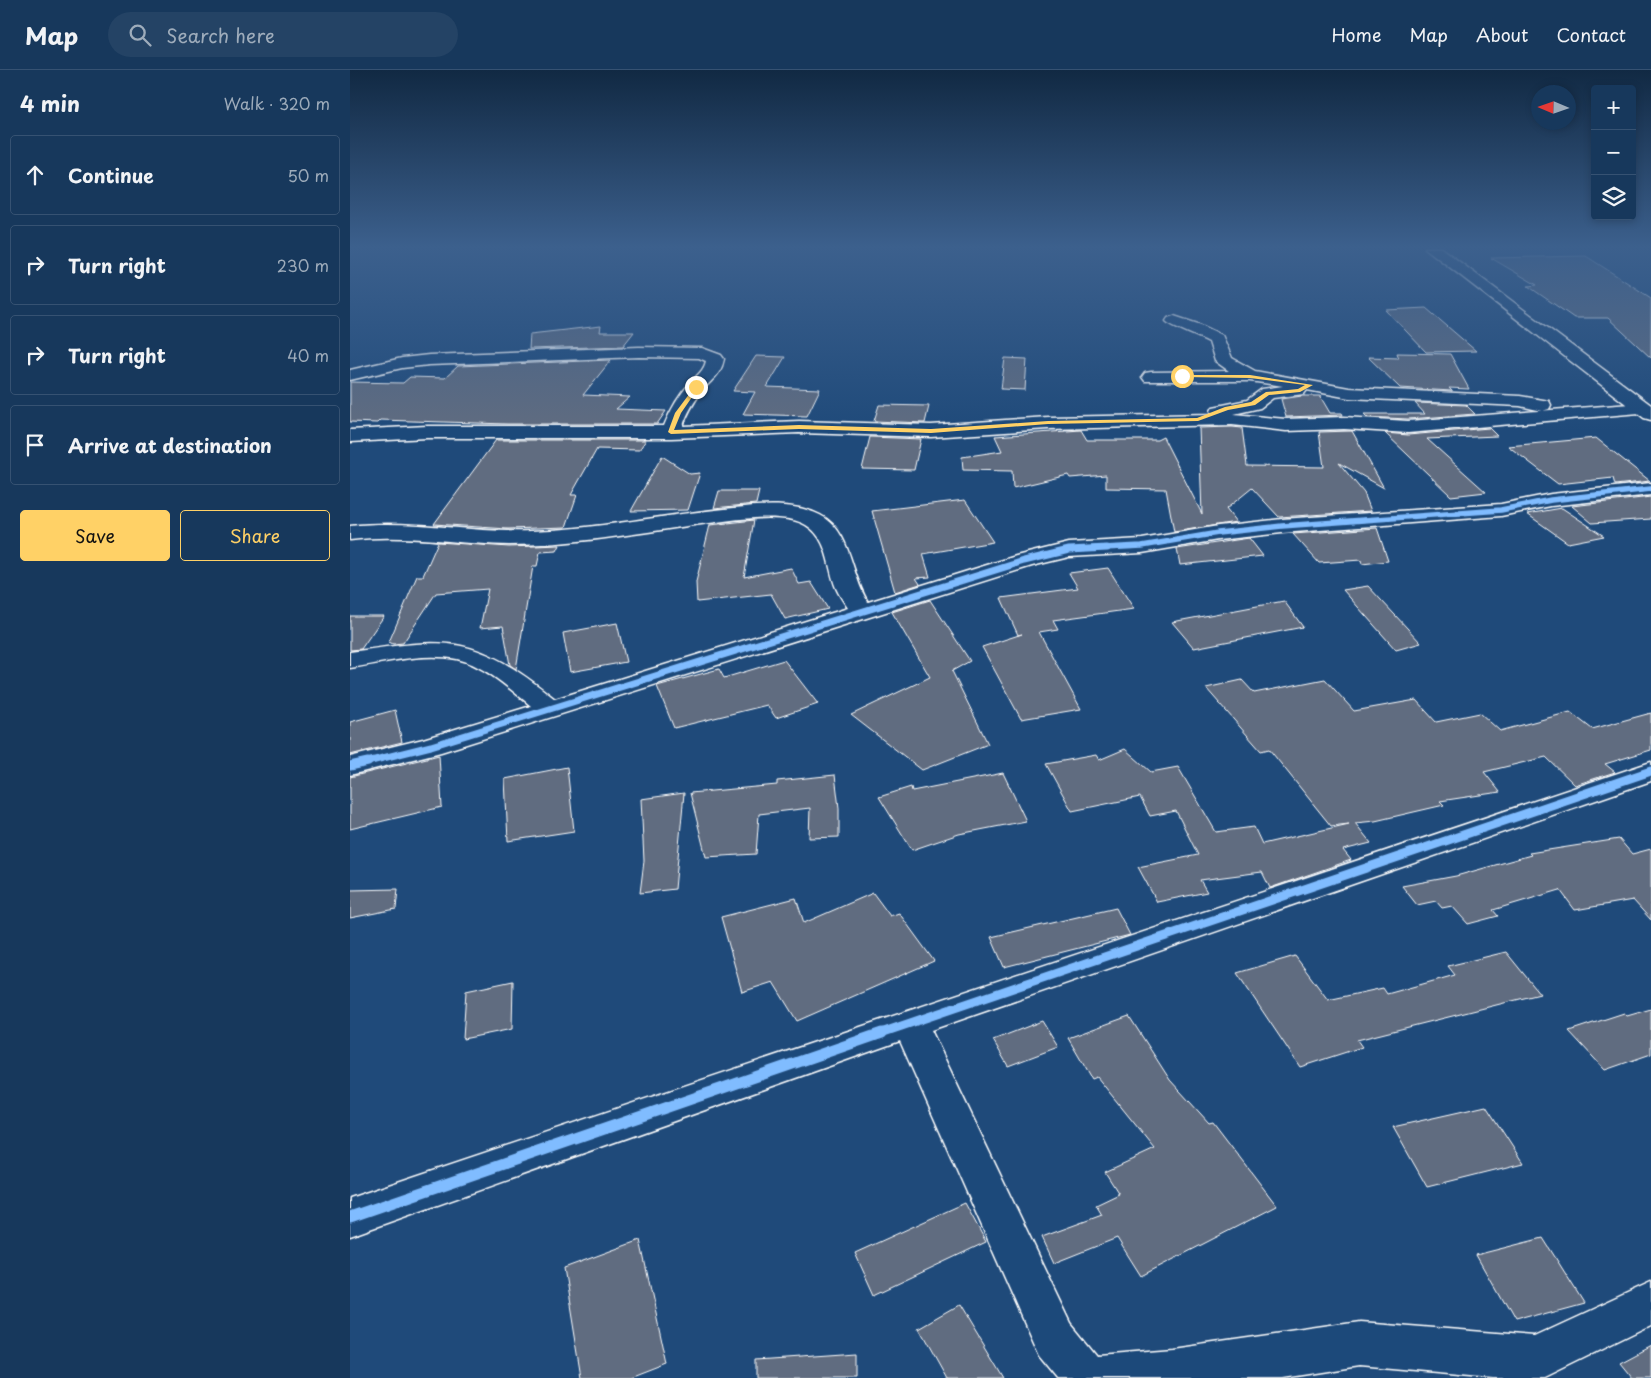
<!DOCTYPE html>
<html lang="en">
<head>
<meta charset="utf-8">
<style>
  body { margin:0; font-family:"Playpen Sans",sans-serif; background:#244365; color:#f1f3f6 }
  .controls { position:absolute; right:15px; top:15px; display:grid; overflow:hidden; border-radius:5px; box-shadow:0 2px 8px #0003 }
  .controls button { width:45px; height:45px; display:grid; place-items:center; padding:0; border:0; border-bottom:1px solid #365272; background:#17385c; color:#f1f3f6; font:25px sans-serif }
  .compass { position:absolute; left:1181px; top:15px; width:45px; height:45px; border-radius:50%; background:#17385c; box-shadow:0 2px 8px #0003; rotate:272deg }
  .stop { position:absolute; width:15px; height:15px; margin:-11px; border:4px solid #ffd166; border-radius:50%; background:#fff }
  .stop.end { background:#ffd166; border-color:#fff; box-shadow:0 1px 5px #0008 }
  .list { margin:0; padding:0; list-style:none }
  h2 { display:flex; justify-content:space-between; align-items:center; height:65px; margin:0; padding:0 20px; font-size:21px }
  h2 small { font-size:16px; font-weight:400; color:#9eacbb }
  .list li { display:grid; grid-template-columns:32px 1fr auto; gap:15px; align-items:center; box-sizing:border-box; height:80px; margin:0 10px 10px; padding:0 10px; border:1px solid #365272; border-radius:5px }
  .list b { display:block; font-size:19px; white-space:nowrap }
  .list em { font-size:16px; font-style:normal; color:#9eacbb }
  .actions { display:flex; gap:10px; padding:15px 20px }
  .actions a { flex:1; padding:11px 0; border:1px solid #ffd166; border-radius:5px; text-align:center; font-size:18px; color:#ffd166 }
  .actions .main { background:#ffd166; color:#111 }
  .icon { flex:none; width:28px; height:28px; fill:none; stroke:currentColor; stroke-width:2; stroke-linecap:round; stroke-linejoin:round }
  .map { position:relative; flex:none; width:1301px; height:1308px; overflow:hidden }
  header { display:flex; align-items:center; gap:30px; box-sizing:border-box; height:70px; padding:0 25px; background:#17385c; border-bottom:1px solid #365272 }
  header strong { font-size:24px }
  nav { display:flex; gap:28px; margin-inline-start:auto; font-size:18px }
  .search { width:350px; height:45px; background:#244365; display:flex; align-items:center; gap:12px; box-sizing:border-box; padding:0 18px; border-radius:28px; color:#9eacbb; font-size:19px }
  main { display:flex }
  aside { flex:1; background:#17385c }
  .map>svg:first-child { display:block }
</style>
</head>
<body>
<header>
<strong>Map</strong>
<div class="search"><svg class="icon" aria-label="search" viewBox="0 0 24 24"><circle cx="10" cy="10" r="6"/><path d="M15 15l6 6"/></svg>Search here</div>
<nav><a>Home</a><a>Map</a><a>About</a><a>Contact</a></nav>
</header>
<main>
<aside>
<h2>4 min<small>Walk · 320 m</small></h2>
<ul class="list">
<li><svg class="icon" aria-label="ahead" viewBox="0 0 24 24"><path d="M12 20V5M6 11l6-6 6 6"/></svg><div><b>Continue</b></div><em>50 m</em></li>
<li><svg class="icon" aria-label="right" viewBox="0 0 24 24"><path d="M7 20v-9h11M14 6l5 5-5 5"/></svg><div><b>Turn right</b></div><em>230 m</em></li>
<li><svg class="icon" aria-label="right" viewBox="0 0 24 24"><path d="M7 20v-9h11M14 6l5 5-5 5"/></svg><div><b>Turn right</b></div><em>40 m</em></li>
<li><svg class="icon" aria-label="arrive" viewBox="0 0 24 24"><path d="M6 21V4h12l-3 4 3 4H6"/></svg><div><b>Arrive at destination</b></div></li>
</ul>
<div class="actions"><a class="main">Save</a><a>Share</a></div>
</aside>
<div class="map">
<svg width="1301" height="1308" viewBox="0 0 1301 1308">
  <rect width="100%" height="100%" fill="#1f4a7a"/>
  <filter id="ink" filterUnits="userSpaceOnUse"><feTurbulence type="fractalNoise" baseFrequency=".02" numOctaves="2"/><feDisplacementMap in="SourceGraphic" scale="10" xChannelSelector="R" yChannelSelector="G"/><feConvolveMatrix kernelMatrix="1 2 1 2 8 2 1 2 1" color-interpolation-filters="sRGB"/></filter>
  <g filter="url(#ink)">
    <path fill="#606c80" stroke="#fff" d="M 1236,186 L 1301,228 L 1301,288 L 1258,248 L 1224,248 L 1178,216 L 1187,215 L 1141,188 Z
      M 1076,238 L 1126,281 L 1076,282 L 1036,240 Z
      M 251,256 L 250,262 L 284,262 L 273,276 L 179,279 L 180,264 Z
      M 1047,283 L 1100,284 L 1119,319 L 1099,318 L 1102,321 L 1050,318 L 1018,287 L 1049,288 Z
      M 406,286 L 435,287 L 417,317 L 470,319 L 457,346 L 393,344 L 405,322 L 383,321 Z
      M 655,288 L 677,289 L 675,320 L 651,319 Z
      M 261,290 L 233,325 L 280,327 L 266,339 L 316,341 L 307,354 L 158,354 L 30,350 L 27,353 L 0,352 L 0,312 L 53,313 L 60,307 L 95,308 L 108,296 Z
      M 952,326 L 970,326 L 980,343 L 992,343 L 993,345 L 936,347 L 931,329 Z
      M 1065,333 L 1116,335 L 1125,344 L 1058,349 L 1017,347 L 1014,344 L 1075,344 Z
      M 529,335 L 579,336 L 575,353 L 524,351 Z
      M 882,357 L 892,358 L 897,396 L 974,397 L 969,362 L 1002,361 L 1034,418 L 989,393 L 1014,423 L 1021,441 L 929,447 L 902,418 L 876,439 L 886,452 L 824,462 L 816,419 L 756,418 L 756,405 L 720,408 L 718,405 L 663,418 L 662,401 L 613,400 L 612,387 L 652,381 L 645,366 L 731,360 L 737,370 L 807,370 L 813,367 L 852,444 L 849,358 Z
      M 1139,358 L 1147,366 L 1077,369 L 1136,422 L 1101,426 L 1035,363 L 1058,365 Z
      M 520,367 L 571,369 L 564,400 L 512,399 Z
      M 1246,368 L 1300,411 L 1265,415 L 1263,408 L 1208,414 L 1158,376 Z
      M 146,370 L 296,370 L 289,380 L 247,379 L 221,425 L 227,425 L 216,457 L 158,459 L 84,454 Z
      M 312,386 L 340,404 L 350,403 L 338,440 L 281,441 Z
      M 369,421 L 409,421 L 406,434 L 364,438 Z
      M 1301,427 L 1301,449 L 1242,453 L 1222,436 Z
      M 615,430 L 643,472 L 573,484 L 580,507 L 566,508 L 570,514 L 545,522 L 522,441 Z
      M 1212,438 L 1254,466 L 1218,473 L 1177,444 Z
      M 404,450 L 394,507 L 441,498 L 449,514 L 461,512 L 478,539 L 435,549 L 421,524 L 347,532 L 346,512 L 360,455 Z
      M 1027,458 L 1038,491 L 1012,494 L 1011,490 L 969,493 L 943,464 Z
      M 899,468 L 913,486 L 830,495 L 827,479 Z
      M 88,472 L 159,477 L 210,475 L 207,481 L 190,482 L 187,496 L 183,496 L 166,599 L 160,595 L 153,556 L 130,558 L 138,519 L 86,523 L 53,573 L 43,574 L 39,572 L 67,506 L 73,506 Z
      M 758,498 L 784,539 L 703,550 L 708,559 L 689,562 L 731,639 L 671,649 L 632,577 L 672,564 L 668,565 L 651,528 L 728,518 L 719,503 Z
      M 1018,516 L 1071,573 L 1046,580 L 993,520 Z
      M 580,530 L 620,591 L 602,601 L 638,674 L 572,700 L 501,645 L 580,607 L 542,542 Z
      M 934,531 L 953,557 L 844,578 L 822,552 Z
      M 0,546 L 34,546 L 11,579 L 0,580 Z
      M 267,553 L 276,592 L 220,602 L 213,563 Z
      M 434,590 L 468,634 L 426,648 L 417,635 L 324,658 L 307,616 L 369,599 L 374,608 Z
      M 975,609 L 1004,641 L 1066,630 L 1086,652 L 1130,643 L 1150,661 L 1220,642 L 1242,659 L 1301,643 L 1301,680 L 1255,694 L 1265,702 L 1225,715 L 1196,687 L 1134,702 L 1150,722 L 1090,731 L 1094,735 L 1025,751 L 1005,753 L 1021,773 L 993,780 L 1001,790 L 920,818 L 912,802 L 850,810 L 857,822 L 807,832 L 788,797 L 848,785 L 826,741 L 800,746 L 790,727 L 722,741 L 696,694 L 746,685 L 749,690 L 775,679 L 801,702 L 828,697 L 866,762 L 904,757 L 912,774 L 999,754 L 981,756 L 919,679 L 911,681 L 856,618 L 892,610 L 904,623 Z
      M 45,640 L 52,672 L 0,685 L 0,652 Z
      M 89,685 L 92,737 L 0,759 L 0,707 Z
      M 217,697 L 224,761 L 158,771 L 155,709 Z
      M 653,703 L 676,751 L 609,764 L 562,780 L 529,727 L 561,717 L 562,721 Z
      M 485,705 L 489,738 L 489,767 L 459,768 L 460,738 L 409,744 L 406,784 L 356,787 L 340,723 L 427,715 L 427,711 Z
      M 334,723 L 325,819 L 290,823 L 294,791 L 291,729 Z
      M 1269,769 L 1282,784 L 1301,779 L 1301,850 L 1283,830 L 1225,840 L 1210,820 L 1143,840 L 1148,846 L 1118,854 L 1102,836 L 1092,838 L 1086,831 L 1067,835 L 1052,816 L 1106,806 L 1181,785 L 1179,783 Z
      M 48,819 L 46,839 L 0,848 L 0,820 Z
      M 523,823 L 540,846 L 549,843 L 584,891 L 447,951 L 423,912 L 392,922 L 371,847 L 446,828 L 454,853 Z
      M 766,838 L 780,865 L 654,897 L 641,867 Z
      M 1156,882 L 1190,924 L 1007,970 L 1012,977 L 950,997 L 887,903 L 945,886 L 978,930 L 1033,918 L 1037,924 L 1105,905 L 1098,896 Z
      M 163,911 L 162,959 L 113,969 L 116,921 Z
      M 1301,939 L 1301,984 L 1255,1000 L 1219,961 L 1274,943 L 1277,946 Z
      M 779,946 L 820,1010 L 859,1053 L 863,1052 L 927,1136 L 791,1206 L 767,1168 L 704,1193 L 692,1167 L 752,1145 L 746,1135 L 769,1124 L 755,1102 L 805,1079 L 747,1007 L 742,1009 L 718,968 Z
      M 692,951 L 708,977 L 658,996 L 643,970 Z
      M 1136,1036 L 1173,1093 L 1077,1117 L 1043,1057 Z
      M 615,1133 L 636,1172 L 524,1225 L 505,1183 Z
      M 1193,1168 L 1234,1233 L 1164,1252 L 1126,1185 Z
      M 290,1170 L 317,1294 L 281,1308 L 232,1308 L 214,1198 Z
      M 609,1235 L 653,1308 L 597,1308 L 569,1258 Z
      M 1301,1275 L 1301,1308 L 1282,1308 L 1269,1292 Z
      M 507,1283 L 507,1308 L 406,1308 L 406,1290 Z"/>
    <g fill="none" stroke-linecap="round" stroke-linejoin="round">
      <g stroke="#fff" stroke-width="3">
        <path id="minor" d="M 824,246 L 851,255 L 872,265 L 882,288 L 905,301 L 999,318 L 1170,326 L 1199,331 L 1201,335 L 1199,339 L 1192,341 L 1170,336 L 999,328 L 957,320 L 954,324 L 923,328 L 910,338 L 884,344 L 936,349 L 994,347 L 1058,351 L 1294,333 L 1301,335 L 1301,342 L 1058,363 L 994,359 L 936,361 L 882,355 L 698,359 L 581,367 L 449,363 L 321,368 L 77,368 L 0,372 L 0,360 L 77,356 L 314,356 C 320,341 329,325 340,313 C 347,305 354,301 356,291 L 349,288 L 289,287 L 79,295 L 52,298 L 0,310 L 0,300 L 52,288 L 79,285 L 289,277 L 352,278 L 371,285 L 374,289 C 371,305 362,309 352,321 C 344,332 337,343 333,356 L 449,351 L 581,355 L 698,347 L 863,344 L 861,341 L 863,337 L 897,330 L 912,319 L 933,316 L 900,311 L 795,311 L 792,307 L 795,303 L 801,302 L 879,301 L 865,291 L 859,272 C 850,267 820,256 816,251 L 818,248 Z
          M 1301,413 L 1301,425 L 1201,436 L 1151,446 L 932,463 L 868,470 L 792,483 L 719,487 L 682,496 L 91,682 L 0,705 L 0,687 L 73,669 L 181,636 C 160,619 134,595 107,589 C 73,582 34,593 0,598 L 0,582 C 100,568 122,563 205,629 L 498,538 C 494,532 489,525 486,518 C 477,496 479,469 456,455 C 430,440 373,452 344,455 C 283,464 221,475 159,475 C 105,474 54,463 0,470 L 0,456 C 61,449 120,463 181,461 C 249,459 316,444 384,438 C 411,435 444,432 470,445 C 502,461 500,504 518,532 L 666,486 L 719,473 L 792,469 L 868,456 L 932,449 L 1151,434 L 1201,424 Z
          M 1301,692 L 1301,711 L 581,960 L 721,1253 L 747,1285 L 822,1279 L 1009,1252 L 1184,1266 L 1301,1212 L 1301,1256 L 1195,1308 L 1143,1308 L 1009,1296 L 933,1308 L 708,1308 L 689,1285 L 550,971 L 0,1166 L 0,1128 Z"/>
      </g>
      <g stroke="#fff" stroke-width="3">
        <path id="highway" d="M 1075,178 L 1091,178 L 1301,335 L 1301,350 L 1294,348 Z"/>
      </g>
      <use href="#minor" fill="#1f4a7a" fill-rule="evenodd"/>
      <use href="#highway" fill="#1f4a7a" fill-rule="evenodd"/>
      <g stroke="#1f4a7a" stroke-width="8">
        <path id="cycleway-far3" d="M 734,479 L 792,476 L 868,463 L 932,456 L 1151,440 L 1201,430 L 1301,419"/>
      </g>
      <g stroke="#1f4a7a" stroke-width="10">
        <path id="cycleway-far2" d="M 13,693 L 81,676 L 674,491 L 719,480 L 757,478"/>
      </g>
      <g stroke="#1f4a7a" stroke-width="12">
        <path id="cycleway-far1" d="M 0,696 L 18,692
          M 528,964 L 1301,701"/>
      </g>
      <g stroke="#1f4a7a" stroke-width="14">
        <path id="cycleway" d="M 0,1147 L 532,963"/>
      </g>
      <use href="#cycleway-far3" stroke="#80bcff" stroke-width="5.5"/>
      <use href="#cycleway-far2" stroke="#80bcff" stroke-width="7"/>
      <use href="#cycleway-far1" stroke="#80bcff" stroke-width="9"/>
      <use href="#cycleway" stroke="#80bcff" stroke-width="11"/>
    </g>
  </g>
  <linearGradient id="sky" x2="0" y2="1"><stop stop-color="#112943"/><stop offset="0.49" stop-color="#3c608d"/><stop offset="1" stop-color="#3c608d" stop-opacity="0"/></linearGradient>
  <rect width="1301" height="361" fill="url(#sky)"/>
  <path fill="#ffd166" d="M 830,305 L 900,305 L 963,315 L 950,322 L 919,325 L 905,335 L 878,340 L 848,351 L 698,354 L 581,363 L 449,359 L 321,364 L 318,362 L 325,343 L 346,315 L 349,317 L 331,343 L 324,360 L 449,355 L 581,359 L 698,351 L 847,348 L 875,337 L 901,332 L 916,322 L 948,319 L 955,315 L 900,308 L 832,307 Z"/>
</svg>
<div class="controls">
<button>+</button>
<button>−</button>
<button><svg class="icon" aria-label="layers" viewBox="0 0 24 24"><path d="M12 4l9 5-9 5-9-5zM3 14l9 5 9-5"/></svg></button>
</div>
<svg class="compass" viewBox="-18 -18 36 36"><path d="M0-13l5 13h-10z" fill="#e53935"/><path d="M0 13l5-13h-10z" fill="#9eacbb"/></svg>
<div class="stop" style="left:832px;top:306px"></div>
<div class="stop end" style="left:346px;top:317px"></div>
</div>
</main>
</body>
</html>
